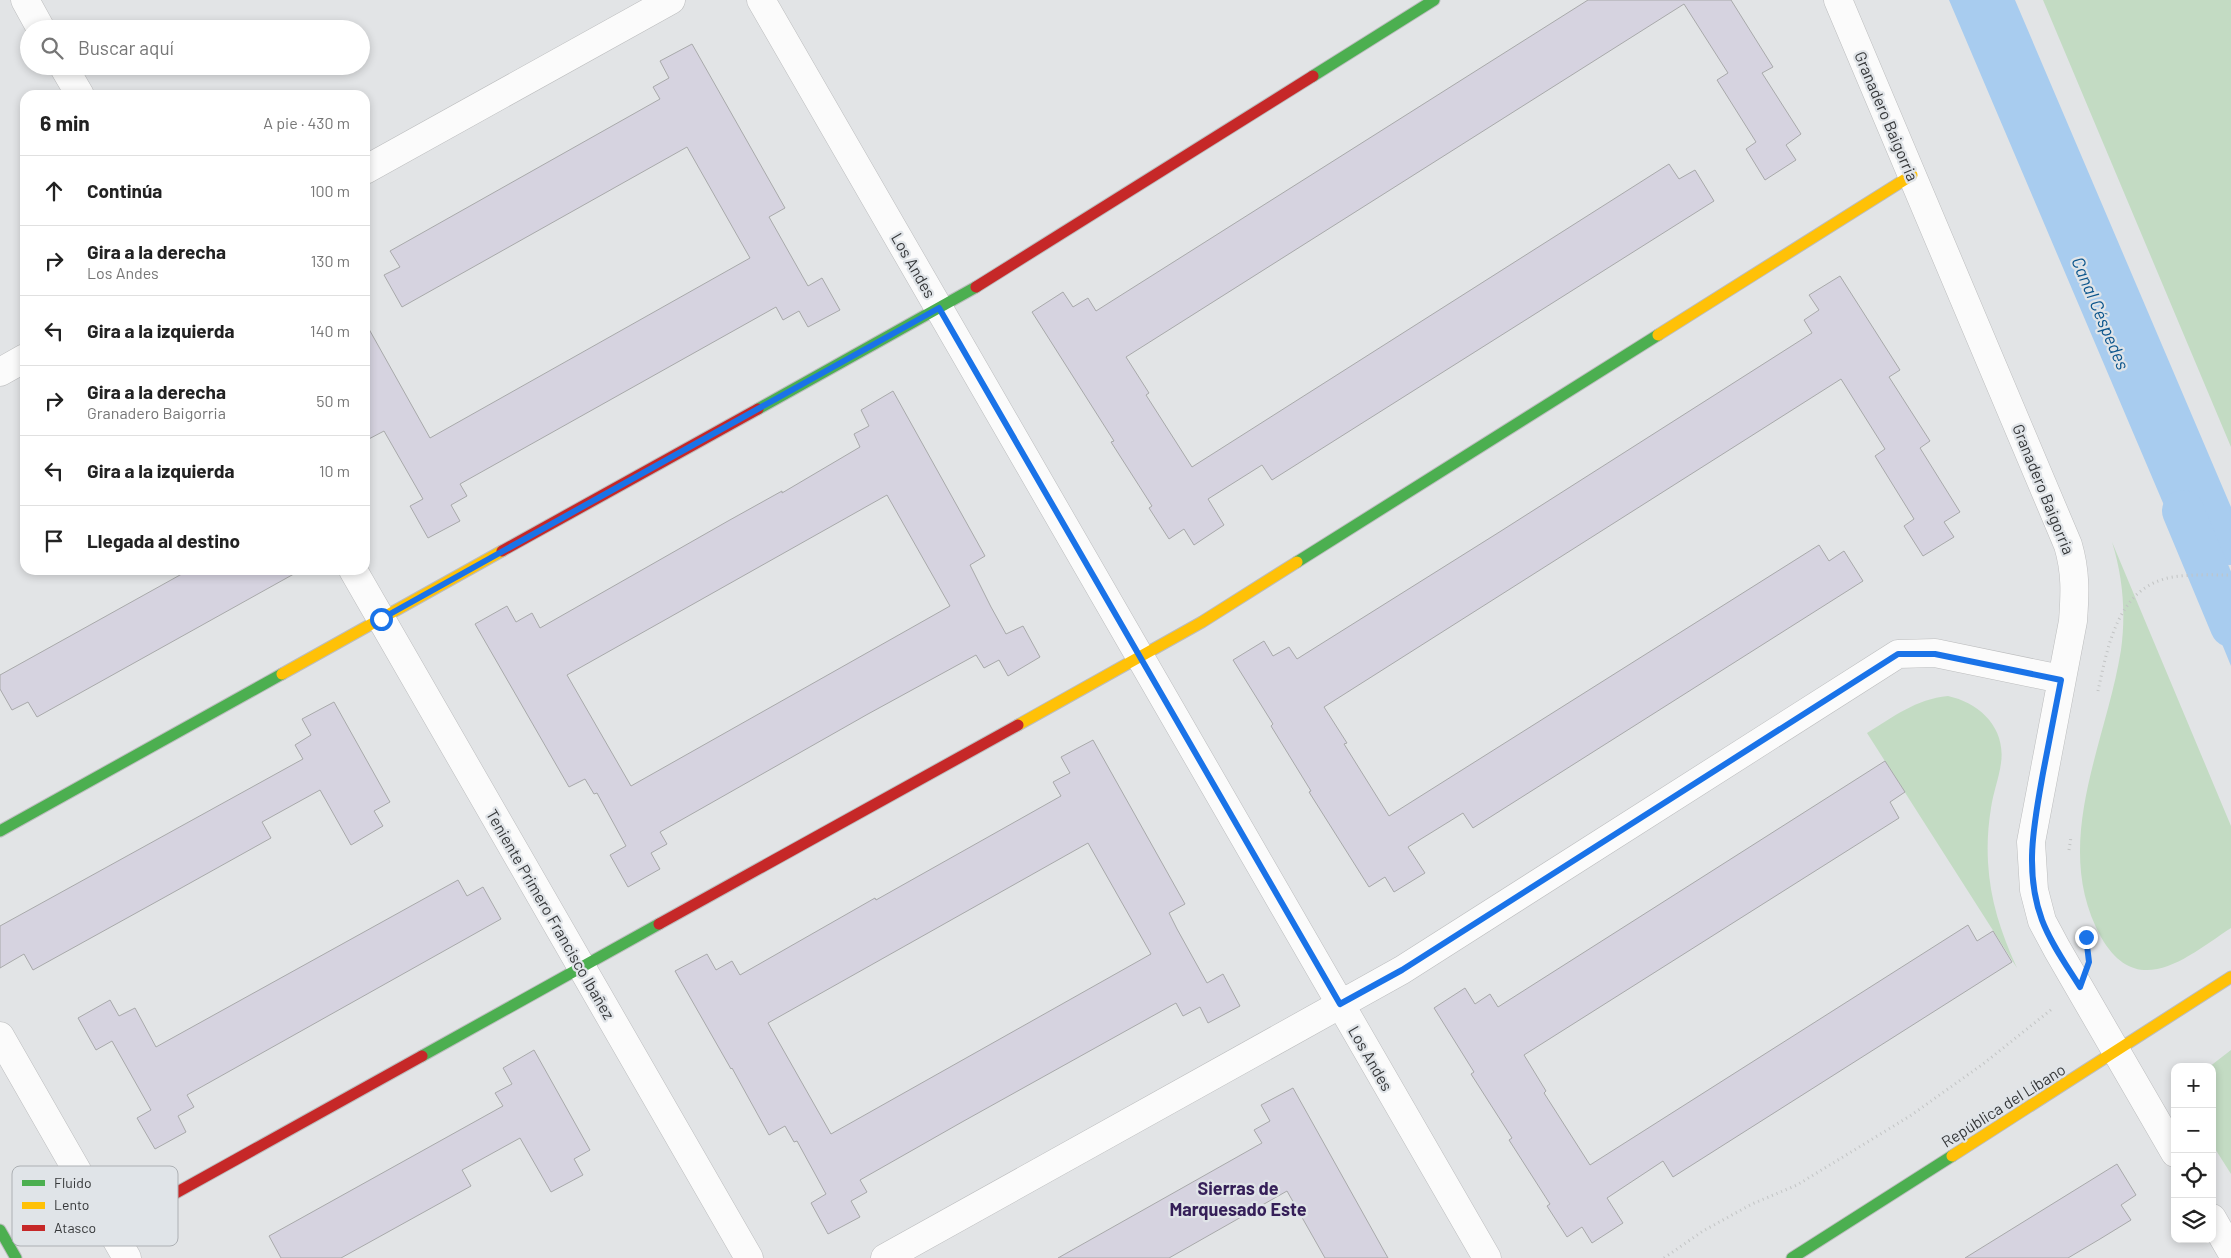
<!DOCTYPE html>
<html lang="es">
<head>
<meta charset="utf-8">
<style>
  body { margin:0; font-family:Barlow,sans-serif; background:#f6f6f6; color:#222 }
  .controls { position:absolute; right:15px; bottom:15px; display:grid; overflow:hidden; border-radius:10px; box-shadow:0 2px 8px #0003 }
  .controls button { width:45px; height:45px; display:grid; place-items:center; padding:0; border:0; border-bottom:1px solid #e0e0e0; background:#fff; color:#222; font:25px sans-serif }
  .stop { position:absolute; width:15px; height:15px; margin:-11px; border:4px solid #1a73e8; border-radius:50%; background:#fff }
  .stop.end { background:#1a73e8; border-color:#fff; box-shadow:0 1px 5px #0008 }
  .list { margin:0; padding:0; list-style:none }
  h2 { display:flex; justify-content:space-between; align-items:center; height:65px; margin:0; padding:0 20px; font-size:21px }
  h2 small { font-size:16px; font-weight:400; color:#767676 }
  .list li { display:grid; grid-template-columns:32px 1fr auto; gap:15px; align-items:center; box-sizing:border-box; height:70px; padding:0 20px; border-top:1px solid #e0e0e0 }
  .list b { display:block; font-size:19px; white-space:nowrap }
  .list p { margin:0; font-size:16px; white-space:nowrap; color:#767676 }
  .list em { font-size:16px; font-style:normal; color:#767676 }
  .icon { flex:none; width:28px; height:28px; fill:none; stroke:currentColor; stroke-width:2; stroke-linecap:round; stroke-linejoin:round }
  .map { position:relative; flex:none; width:2231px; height:1258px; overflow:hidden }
  .search { position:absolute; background:#fff; box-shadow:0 2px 8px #0003; left:20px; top:20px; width:350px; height:55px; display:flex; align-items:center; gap:12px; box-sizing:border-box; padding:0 18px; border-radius:28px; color:#767676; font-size:19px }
  .panel { position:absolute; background:#fff; box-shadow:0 2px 8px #0003; left:20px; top:90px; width:350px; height:485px; border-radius:15px }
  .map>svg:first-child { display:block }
</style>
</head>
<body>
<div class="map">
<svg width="2231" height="1258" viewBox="0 0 2231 1258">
  <rect width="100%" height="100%" fill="#e2e4e6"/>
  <path fill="#c3dbc3" d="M 2043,0 L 2231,0 L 2231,447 Z
    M 2112,542 L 2231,826 L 2231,928 C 2188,956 2138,1002 2101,937 C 2050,844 2106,745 2121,650 C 2126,614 2123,577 2112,542 Z
    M 1948,696 C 1980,703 2006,728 2001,763 C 1999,778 1993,793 1991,808 C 1988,826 1987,844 1988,862 C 1990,900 2001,933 2017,968 L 1867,733 C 1893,717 1916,699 1948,696 Z
    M 2231,1050 L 2231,1174 L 2212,1144 L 2212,1067 L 2209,1067 Z"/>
  <path fill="#a8ccef" d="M 1949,0 L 2015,0 L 2231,507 L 2231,565 L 2189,564 Z
    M 2198,585 L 2231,585 L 2231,666 Z"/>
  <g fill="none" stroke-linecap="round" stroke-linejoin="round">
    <path stroke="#a8ccef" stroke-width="42" d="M 2183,511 L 2231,626"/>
  </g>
  <path fill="#d6d3e0" stroke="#a8a9aa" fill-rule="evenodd" d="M 1588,0 L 1731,0 L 1773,67 L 1762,73 L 1801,134 L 1786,145 L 1796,160 L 1765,180 L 1746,149 L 1756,142 L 1717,80 L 1728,73 L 1684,4 L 1126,357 L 1149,393 L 1146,395 L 1192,467 L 1669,164 L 1679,179 L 1695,170 L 1714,201 L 1272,480 L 1262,465 L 1208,499 L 1224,525 L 1194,545 L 1184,529 L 1169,539 L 1149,508 L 1152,506 L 1111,442 L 1114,441 L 1032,312 L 1063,292 L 1073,307 L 1088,298 L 1096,311 Z
    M 692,44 L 785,208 L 769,217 L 808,286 L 822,278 L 840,310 L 808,327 L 799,311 L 783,320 L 776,307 L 460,484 L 467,496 L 451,505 L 460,521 L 428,538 L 410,506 L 423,499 L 384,431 L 365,441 L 365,322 L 430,438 L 750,258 L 687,147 L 402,307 L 384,275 L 400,267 L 390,251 L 660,99 L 653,87 L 669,78 L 660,61 Z
    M 1840,276 L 1900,370 L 1889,377 L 1930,441 L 1920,448 L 1960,512 L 1944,522 L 1954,537 L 1923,556 L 1904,526 L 1914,519 L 1875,456 L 1885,449 L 1841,379 L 1324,707 L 1347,743 L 1344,744 L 1389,816 L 1819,545 L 1829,561 L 1844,551 L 1863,581 L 1473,828 L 1463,813 L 1408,847 L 1425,873 L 1394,892 L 1385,877 L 1369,887 L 1309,792 L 1311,791 L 1271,726 L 1273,724 L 1233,660 L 1264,641 L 1273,656 L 1289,647 L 1297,659 L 1501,531 L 1812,333 L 1804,320 L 1819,310 L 1809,295 Z
    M 893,391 L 985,556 L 970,565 L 991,607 L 1006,634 L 1023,626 L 1040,657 L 1008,676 L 999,660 L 984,668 L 976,655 L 868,714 L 660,832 L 667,844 L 651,853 L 660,869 L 628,887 L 610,855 L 626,846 L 597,793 L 594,794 L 585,779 L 569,787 L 475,624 L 507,606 L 516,622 L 532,613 L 540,628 L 728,521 L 782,491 L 782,493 L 860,447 L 854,434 L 869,426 L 861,410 ZM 887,495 L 950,606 L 631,786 L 567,675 Z
    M 189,570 L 301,570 L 37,717 L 28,702 L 12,710 L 0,689 L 0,675 Z
    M 334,702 L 390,802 L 374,811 L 383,826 L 351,845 L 320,790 L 262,822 L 271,838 L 165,897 L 33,970 L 24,954 L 0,968 L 0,926 L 303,759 L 295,745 L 311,735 L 302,719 Z
    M 1093,740 L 1185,904 L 1169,913 L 1177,929 L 1207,983 L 1223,974 L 1240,1006 L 1208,1023 L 1200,1007 L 1183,1016 L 1176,1003 L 962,1122 L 860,1180 L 867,1192 L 851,1201 L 860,1217 L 828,1234 L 811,1203 L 826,1194 L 797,1141 L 794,1142 L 785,1126 L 769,1135 L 732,1068 L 731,1069 L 675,971 L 707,954 L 716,970 L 732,961 L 740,975 L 875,898 L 876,900 L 1061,796 L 1053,782 L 1070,773 L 1061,757 ZM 1088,843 L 1151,954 L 831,1134 L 768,1023 Z
    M 1885,761 L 1905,792 L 1890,802 L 1899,818 L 1524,1055 L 1546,1091 L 1544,1093 L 1590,1165 L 1968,925 L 1977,941 L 1993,931 L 2012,962 L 1673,1177 L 1663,1161 L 1607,1198 L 1623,1223 L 1592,1243 L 1582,1227 L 1567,1237 L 1547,1206 L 1550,1204 L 1509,1140 L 1512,1138 L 1471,1074 L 1474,1072 L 1434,1008 L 1465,988 L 1475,1004 L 1490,994 L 1498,1007 Z
    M 458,880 L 467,896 L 483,887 L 501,919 L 187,1095 L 194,1107 L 178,1116 L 186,1132 L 155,1149 L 137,1118 L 151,1110 L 112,1041 L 96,1050 L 78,1018 L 110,1000 L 119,1016 L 135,1008 L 156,1047 Z
    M 534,1050 L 590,1150 L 574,1159 L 583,1175 L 551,1192 L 520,1138 L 462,1170 L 471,1186 L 341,1258 L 281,1258 L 269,1236 L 503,1106 L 495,1093 L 512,1084 L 503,1068 Z
    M 1293,1088 L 1388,1258 L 1325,1258 L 1287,1191 L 1169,1258 L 1058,1258 L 1262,1143 L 1254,1130 L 1270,1121 L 1261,1105 Z
    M 2117,1164 L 2136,1195 L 2121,1205 L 2131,1220 L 2100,1239 L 2068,1258 L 1965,1258 Z"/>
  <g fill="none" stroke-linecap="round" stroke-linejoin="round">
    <g stroke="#bcbdbe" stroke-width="29">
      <path id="street" d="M 25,0 L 41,29
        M 761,0 L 1487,1258
        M 1838,0 L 2068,545 C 2076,572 2075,594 2073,621 L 2031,842 L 2034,890 L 2042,921 L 2057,949 L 2175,1153
        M 63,66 L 80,95
        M 365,170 L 671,0
        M 0,372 L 25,358
        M 353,570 L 749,1258
        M 0,1036 L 127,1258
        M 2212,1218 L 2231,1251
        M 885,1258 L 1402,970 L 1898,654 L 1935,653 L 2061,679"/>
    </g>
    <g stroke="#bcbdbe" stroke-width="13">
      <path id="fast" d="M 1313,76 L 1434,0
        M 758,409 L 976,287
        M 1297,562 L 1658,335
        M 0,831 L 282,674
        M 422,1056 L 659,924
        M 0,1230 L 16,1258
        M 1792,1258 L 1952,1156"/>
    </g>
    <g stroke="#bcbdbe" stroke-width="13">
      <path id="slow" d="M 1658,335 L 1912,175
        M 282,674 L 502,551
        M 1018,725 L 1202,622 L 1297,562
        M 1952,1156 L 2231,977"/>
    </g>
    <g stroke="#bcbdbe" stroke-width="13">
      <path id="jam" d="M 976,287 L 1313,76
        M 502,551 L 758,409
        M 659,924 L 1018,725
        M 111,1229 L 422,1056"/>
    </g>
    <path stroke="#c2c4c4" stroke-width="3" stroke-dasharray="1 4" stroke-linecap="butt" d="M 2098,691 C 2108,645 2118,586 2173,577 C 2192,574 2212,575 2231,575
      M 2069,850 L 2071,837
      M 1664,1258 L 1703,1231 L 1752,1204 L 1797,1185 L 1910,1116 L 1983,1064 L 2052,1009"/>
    <use href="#street" stroke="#fbfbfb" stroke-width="28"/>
    <use href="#fast" stroke="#4caf50" stroke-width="11"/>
    <use href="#slow" stroke="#ffc107" stroke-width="11"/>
    <use href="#jam" stroke="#c62828" stroke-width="11"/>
  </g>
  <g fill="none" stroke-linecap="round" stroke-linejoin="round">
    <path stroke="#1a73e8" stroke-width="6" d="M 381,619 L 939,308 L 1340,1004 L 1402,970 L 1898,654 L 1935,654 L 2061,680 C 2055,711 2049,742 2043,773 C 2034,823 2024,872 2042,920 C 2051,944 2067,966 2080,987 L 2089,962 L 2086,937"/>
  </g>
  <g text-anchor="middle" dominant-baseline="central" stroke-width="4.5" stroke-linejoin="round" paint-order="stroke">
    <g font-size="16" fill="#353739" stroke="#e0e4e8">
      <text transform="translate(1887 116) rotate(67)">Granadero Baigorria</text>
      <text transform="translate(914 265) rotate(60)">Los Andes</text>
      <text transform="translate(2044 489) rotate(68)">Granadero Baigorria</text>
      <text transform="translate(551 914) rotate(60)">Teniente Primero Francisco Ibañez</text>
      <text transform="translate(1371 1058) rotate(60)">Los Andes</text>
      <text transform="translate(2003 1105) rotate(-32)">República del Líbano</text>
    </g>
    <g font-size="18" font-style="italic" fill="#0b558c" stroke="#e0e4e8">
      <text transform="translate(2101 313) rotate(67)">Canal Céspedes</text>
    </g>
    <g font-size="18" font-weight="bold" fill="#351f58" stroke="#e0e4e8">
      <text x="1238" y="1188">Sierras de<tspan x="1238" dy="21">Marquesado Este</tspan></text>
    </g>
  </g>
  <rect x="12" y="1166" width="166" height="80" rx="8" fill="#e0e4e8" stroke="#adb0b4" stroke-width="1"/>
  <rect x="22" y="1180" width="23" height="6" fill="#4caf50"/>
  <rect x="22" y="1202" width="23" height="7" fill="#ffc107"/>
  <rect x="22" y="1225" width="23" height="6" fill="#c62828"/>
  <g font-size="14" fill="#353739">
    <text x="54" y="1188">Fluido</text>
    <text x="54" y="1210">Lento</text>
    <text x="54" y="1233">Atasco</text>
  </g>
</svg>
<div class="controls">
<button>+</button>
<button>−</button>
<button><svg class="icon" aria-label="locate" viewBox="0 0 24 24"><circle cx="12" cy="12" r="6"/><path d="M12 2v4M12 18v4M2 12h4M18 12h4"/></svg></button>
<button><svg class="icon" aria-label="layers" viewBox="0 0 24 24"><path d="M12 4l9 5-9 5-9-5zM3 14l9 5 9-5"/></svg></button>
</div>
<div class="stop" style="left:381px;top:619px"></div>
<div class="stop end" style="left:2086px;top:937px"></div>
<div class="search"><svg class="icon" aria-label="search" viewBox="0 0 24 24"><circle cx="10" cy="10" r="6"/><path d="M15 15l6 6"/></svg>Buscar aquí</div>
<section class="panel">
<h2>6 min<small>A pie · 430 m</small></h2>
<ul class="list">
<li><svg class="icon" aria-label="ahead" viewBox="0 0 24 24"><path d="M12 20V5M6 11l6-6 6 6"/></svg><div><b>Continúa</b></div><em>100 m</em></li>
<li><svg class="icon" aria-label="right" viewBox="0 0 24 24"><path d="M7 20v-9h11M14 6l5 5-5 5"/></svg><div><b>Gira a la derecha</b><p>Los Andes</p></div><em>130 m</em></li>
<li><svg class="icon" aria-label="left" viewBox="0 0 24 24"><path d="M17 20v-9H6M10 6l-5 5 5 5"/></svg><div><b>Gira a la izquierda</b></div><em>140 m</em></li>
<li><svg class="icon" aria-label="right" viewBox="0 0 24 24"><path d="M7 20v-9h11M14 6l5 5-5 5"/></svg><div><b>Gira a la derecha</b><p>Granadero Baigorria</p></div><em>50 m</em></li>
<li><svg class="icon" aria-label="left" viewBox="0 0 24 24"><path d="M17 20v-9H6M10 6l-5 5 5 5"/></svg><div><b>Gira a la izquierda</b></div><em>10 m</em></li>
<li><svg class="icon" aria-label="arrive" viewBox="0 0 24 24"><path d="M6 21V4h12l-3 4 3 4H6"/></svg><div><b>Llegada al destino</b></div></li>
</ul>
</section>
</div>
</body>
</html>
